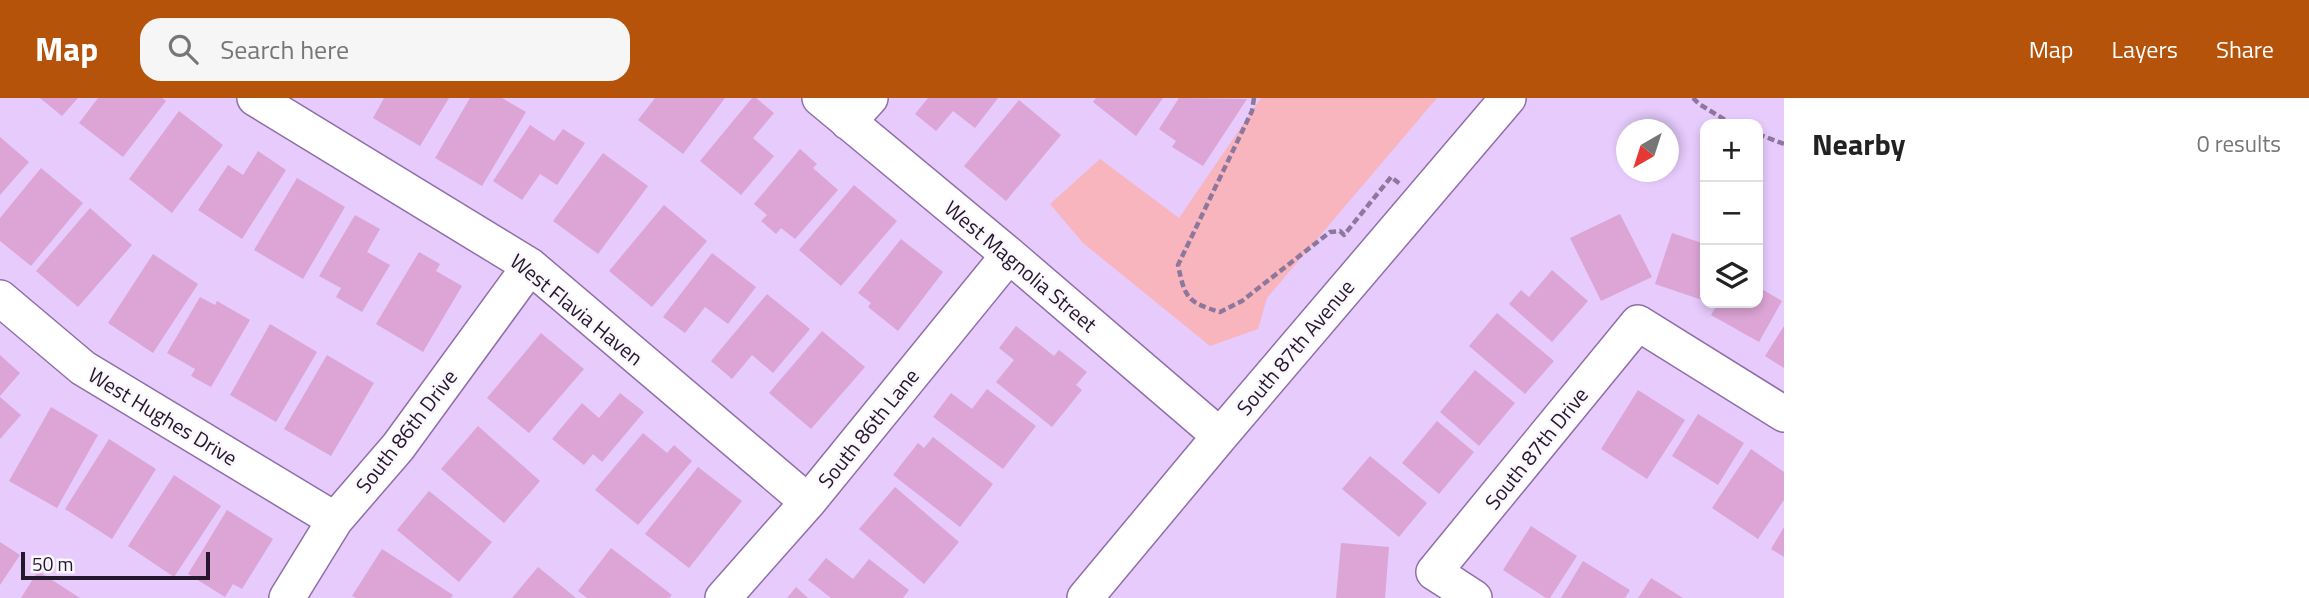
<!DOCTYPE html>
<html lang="en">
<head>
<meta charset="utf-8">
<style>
  body { margin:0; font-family:"Titillium Web",sans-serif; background:#f6f6f6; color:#222 }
  .controls { position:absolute; right:21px; top:21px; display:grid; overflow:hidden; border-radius:14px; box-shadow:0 4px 10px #0003 }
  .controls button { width:63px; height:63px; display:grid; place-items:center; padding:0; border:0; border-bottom:2px solid #e0e0e0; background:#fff; color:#222; font:35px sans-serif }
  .compass { position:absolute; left:1616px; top:21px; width:63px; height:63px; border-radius:50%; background:#fff; box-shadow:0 4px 10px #0003; rotate:219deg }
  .scale { position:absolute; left:21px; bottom:18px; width:189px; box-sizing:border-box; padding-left:7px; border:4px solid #25172e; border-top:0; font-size:19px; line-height:24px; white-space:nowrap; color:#25172e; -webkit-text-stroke:5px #faf7fd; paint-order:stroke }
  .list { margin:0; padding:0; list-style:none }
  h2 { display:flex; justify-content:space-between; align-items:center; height:91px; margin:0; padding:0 28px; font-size:30px }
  h2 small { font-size:23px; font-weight:400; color:#767676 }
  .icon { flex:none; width:38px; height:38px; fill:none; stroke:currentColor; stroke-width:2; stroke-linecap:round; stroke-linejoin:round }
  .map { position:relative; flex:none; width:1784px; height:500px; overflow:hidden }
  header { display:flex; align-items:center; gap:42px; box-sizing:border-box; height:98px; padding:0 35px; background:#b45309; color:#fff }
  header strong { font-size:33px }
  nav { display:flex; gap:38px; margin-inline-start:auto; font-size:24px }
  .search { width:490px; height:63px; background:#f6f6f6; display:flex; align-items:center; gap:18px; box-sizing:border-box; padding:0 24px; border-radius:21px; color:#767676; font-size:26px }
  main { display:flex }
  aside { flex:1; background:#fff }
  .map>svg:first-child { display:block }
</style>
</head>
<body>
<header>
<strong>Map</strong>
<div class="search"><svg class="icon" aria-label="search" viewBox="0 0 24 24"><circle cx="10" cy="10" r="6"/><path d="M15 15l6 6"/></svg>Search here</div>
<nav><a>Map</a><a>Layers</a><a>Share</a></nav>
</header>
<main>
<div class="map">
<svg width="1784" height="500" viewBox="0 0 1784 500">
  <rect width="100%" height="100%" fill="#e6cbfc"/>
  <path fill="#f8b5be" d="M 1261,0 L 1437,0 L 1267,200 L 1258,231 L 1210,248 L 1083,145 L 1050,106 L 1100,61 L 1179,120 Z"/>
  <path fill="#dca5d6" d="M 40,0 L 78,0 L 62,18 Z
    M 98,0 L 162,0 L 166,3 L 123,59 L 79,25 Z
    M 384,0 L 449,0 L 420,48 L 373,20 Z
    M 470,0 L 502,0 L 526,14 L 482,88 L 435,60 Z
    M 655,0 L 725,0 L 683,56 L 638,22 Z
    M 752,0 L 756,0 L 774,15 L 753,40 L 774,58 L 741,97 L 700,63 Z
    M 928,0 L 998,0 L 975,30 L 953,13 L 936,33 L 915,16 Z
    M 1096,0 L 1163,0 L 1136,38 L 1093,4 Z
    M 1179,0 L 1247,1 L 1203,68 L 1172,49 L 1176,43 L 1159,31 Z
    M 1019,2 L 1061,37 L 1006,103 L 964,68 Z
    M 179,13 L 223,47 L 172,115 L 129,81 Z
    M 530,27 L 554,43 L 563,31 L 585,45 L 557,87 L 540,76 L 522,102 L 493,83 Z
    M 0,39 L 29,64 L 0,97 Z
    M 800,51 L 817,66 L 813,70 L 838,92 L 795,141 L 781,130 L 776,136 L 761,123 L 767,117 L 754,106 Z
    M 258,53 L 286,72 L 242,141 L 198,112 L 228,67 L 243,77 Z
    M 603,55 L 648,88 L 598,156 L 553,123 Z
    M 41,70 L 83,105 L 31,168 L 0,143 L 0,120 Z
    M 297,80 L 345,109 L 303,181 L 254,152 Z
    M 854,87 L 897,123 L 841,188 L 799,152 Z
    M 664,107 L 707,143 L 652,209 L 609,173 Z
    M 90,110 L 132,147 L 78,209 L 36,173 Z
    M 1620,116 L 1652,179 L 1601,203 L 1570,140 Z
    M 355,117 L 380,131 L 367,154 L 390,167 L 362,214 L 336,199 L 341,190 L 319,178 Z
    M 1672,135 L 1705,146 L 1705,203 L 1655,186 Z
    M 901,141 L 943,174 L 898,233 L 868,209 L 871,205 L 858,195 Z
    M 419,154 L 440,166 L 436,173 L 462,188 L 423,254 L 376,226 Z
    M 712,155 L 756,189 L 728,226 L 705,209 L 685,235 L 663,219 Z
    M 153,156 L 198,186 L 153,255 L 108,225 Z
    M 1552,172 L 1588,203 L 1552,244 L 1509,206 L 1521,192 L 1529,199 Z
    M 1758,189 L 1782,203 L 1759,244 L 1711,217 L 1718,205 L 1758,205 Z
    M 767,196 L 810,231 L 773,275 L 752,257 L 732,281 L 711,263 Z
    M 200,199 L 215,207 L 217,203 L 250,222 L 211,289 L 191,278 L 195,271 L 167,255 Z
    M 1497,215 L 1554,263 L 1525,296 L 1469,248 Z
    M 270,226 L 317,254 L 276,324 L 230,297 Z
    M 1016,228 L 1054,258 L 1059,252 L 1087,274 L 1076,287 L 1082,292 L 1052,329 L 996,284 L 1014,262 L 999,250 Z
    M 1784,228 L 1784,270 L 1765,258 Z
    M 822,233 L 865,269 L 811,331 L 769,295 Z
    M 541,235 L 584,271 L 529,335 L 487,300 Z
    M 0,257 L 20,275 L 0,298 Z
    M 327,257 L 374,285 L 331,358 L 284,331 Z
    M 1475,272 L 1515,305 L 1479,348 L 1440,314 Z
    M 987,291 L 1036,328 L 1003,371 L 933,319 L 951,295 L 972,311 Z
    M 1638,292 L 1685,322 L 1647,381 L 1601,351 Z
    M 620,295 L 644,314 L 602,364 L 593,356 L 584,367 L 552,341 L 582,305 L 599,320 Z
    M 0,299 L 21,317 L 0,341 Z
    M 51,309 L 98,337 L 57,410 L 9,383 Z
    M 1698,316 L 1744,345 L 1718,387 L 1672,358 Z
    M 1437,323 L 1474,354 L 1439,396 L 1402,365 Z
    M 478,328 L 540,383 L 504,425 L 441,371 Z
    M 643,335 L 667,355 L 674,347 L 692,363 L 638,427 L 595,392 Z
    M 933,339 L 993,386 L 960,429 L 893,377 L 918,345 L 924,350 Z
    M 109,341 L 156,371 L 112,441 L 65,411 Z
    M 1751,351 L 1784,374 L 1784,402 L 1758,441 L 1712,410 Z
    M 1370,358 L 1427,405 L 1399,439 L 1342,391 Z
    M 698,369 L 742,403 L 689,470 L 645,436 Z
    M 174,377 L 221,408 L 174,479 L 128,448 Z
    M 895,389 L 959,444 L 924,486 L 859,431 Z
    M 429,393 L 492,444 L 459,484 L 397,432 Z
    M 227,412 L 273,441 L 242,491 L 233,486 L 225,499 L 188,476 Z
    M 1531,428 L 1577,458 L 1550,500 L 1546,500 L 1503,472 Z
    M 1784,429 L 1784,459 L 1771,451 Z
    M 0,444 L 20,457 L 0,487 Z
    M 1341,445 L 1389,449 L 1385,500 L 1336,500 Z
    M 611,450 L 672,497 L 669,500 L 587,500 L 578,493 Z
    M 382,451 L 453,497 L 451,500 L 356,500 L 352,498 Z
    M 826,460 L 853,481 L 869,461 L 909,492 L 903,500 L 831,500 L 808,482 Z
    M 1583,463 L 1630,492 L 1625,500 L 1561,500 Z
    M 538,469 L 576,500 L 512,500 Z
    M 38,473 L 80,500 L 21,500 Z
    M 1651,480 L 1683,500 L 1638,500 Z
    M 796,489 L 808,500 L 787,500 Z"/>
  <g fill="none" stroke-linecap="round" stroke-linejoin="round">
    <g stroke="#906fa8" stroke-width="38">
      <path id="minor" d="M 255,0 L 530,168 L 808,404
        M 820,0 L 1009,157 L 1220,338
        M 848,24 L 870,0
        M 0,200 L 83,270 L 335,422
        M 287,500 L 335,422 L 398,349 L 530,168
        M 723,500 L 808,404 L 1009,157
        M 1085,500 L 1220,338 L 1508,0
        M 1474,500 L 1434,474 L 1638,225 L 1784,316"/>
    </g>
    <path stroke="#8d789d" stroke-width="4.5" stroke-dasharray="7 3.5" stroke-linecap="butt" d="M 1254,0 L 1252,13 L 1178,167 C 1185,200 1187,204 1220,214 L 1242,203 L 1330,134 L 1340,133 L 1344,137 L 1391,79 L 1400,86
      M 1693,0 L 1699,6 L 1732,26
      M 1758,36 L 1784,46"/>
    <use href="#minor" stroke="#fff" stroke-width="35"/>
  </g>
  <g text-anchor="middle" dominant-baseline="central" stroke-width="5" stroke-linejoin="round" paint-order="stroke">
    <g font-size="21" fill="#25172e" stroke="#faf7fd">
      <text transform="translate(1021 168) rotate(40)">West Magnolia Street</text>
      <text transform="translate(577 211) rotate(39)">West Flavia Haven</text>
      <text transform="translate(1295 249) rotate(-50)">South 87th Avenue</text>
      <text transform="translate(163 318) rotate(31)">West Hughes Drive</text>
      <text transform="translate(868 330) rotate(-51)">South 86th Lane</text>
      <text transform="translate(406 333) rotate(-52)">South 86th Drive</text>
      <text transform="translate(1536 350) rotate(-51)">South 87th Drive</text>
    </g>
  </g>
</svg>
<div class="controls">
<button>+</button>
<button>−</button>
<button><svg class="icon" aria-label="layers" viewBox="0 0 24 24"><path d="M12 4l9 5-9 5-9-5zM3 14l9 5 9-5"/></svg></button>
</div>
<svg class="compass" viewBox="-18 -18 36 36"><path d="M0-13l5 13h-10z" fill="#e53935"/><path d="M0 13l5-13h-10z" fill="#767676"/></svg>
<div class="scale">50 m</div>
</div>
<aside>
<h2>Nearby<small>0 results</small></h2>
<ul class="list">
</ul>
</aside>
</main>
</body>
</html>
